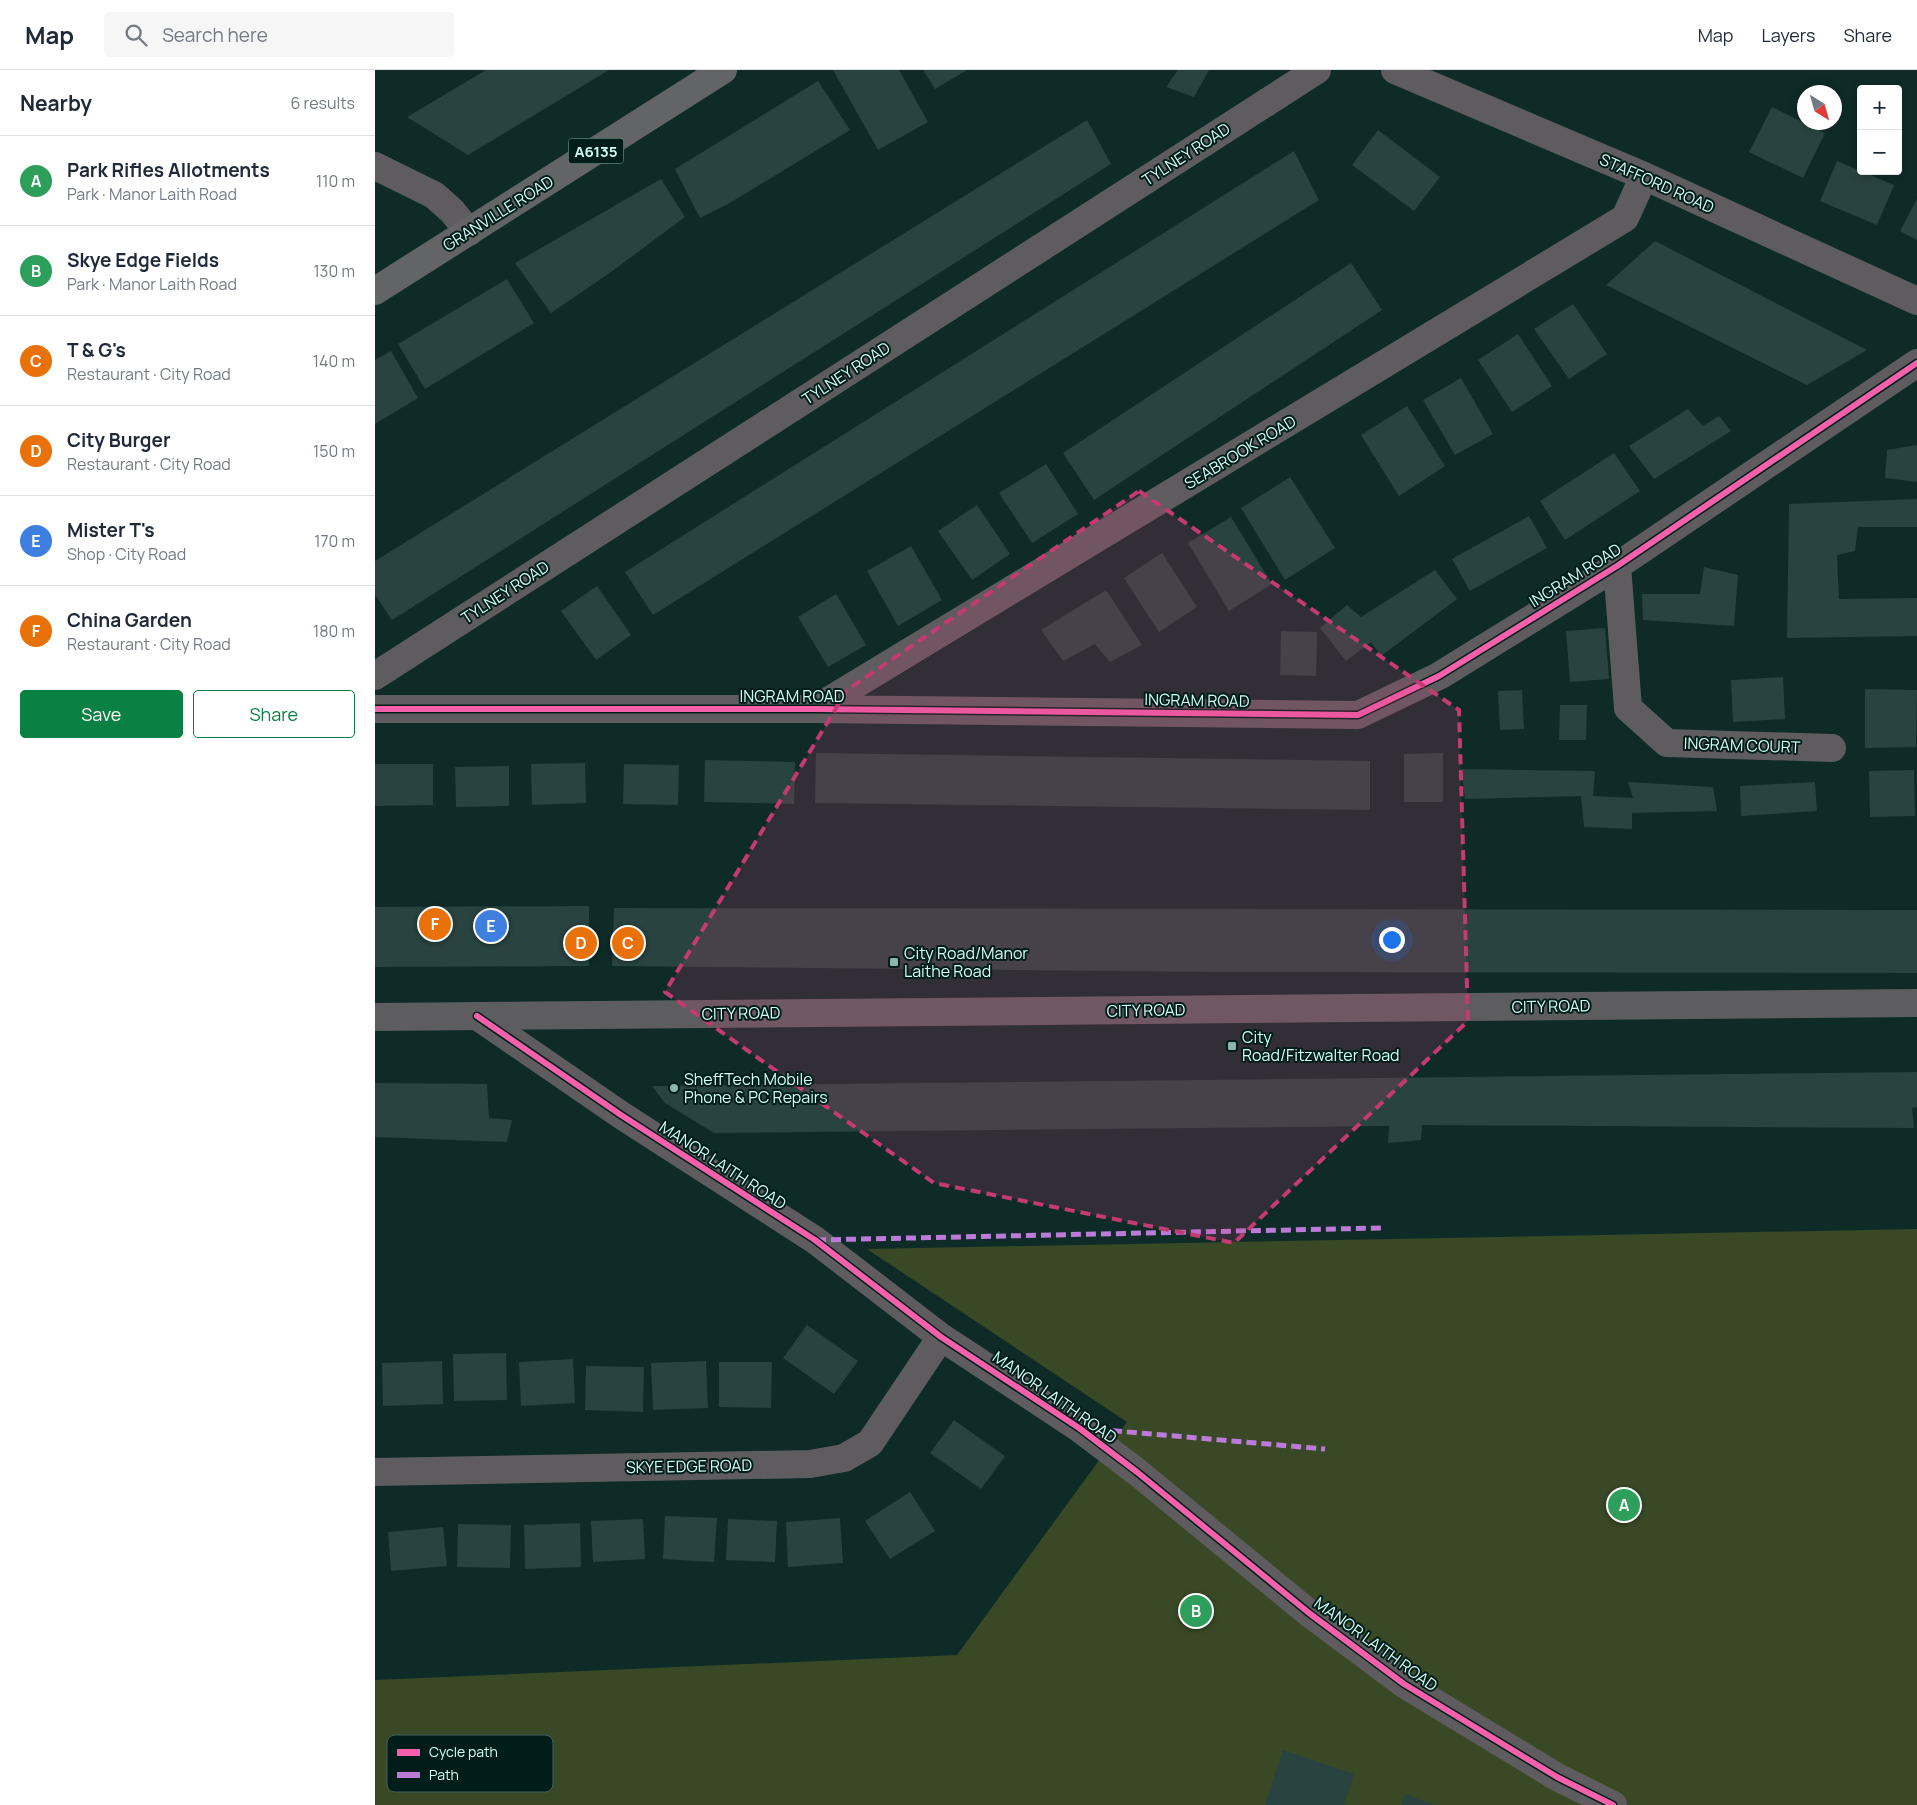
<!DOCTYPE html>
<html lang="en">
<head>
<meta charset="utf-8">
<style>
  body { margin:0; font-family:Manrope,sans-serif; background:#f6f6f7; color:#1f2937 }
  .controls { position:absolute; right:15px; top:15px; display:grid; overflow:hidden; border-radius:5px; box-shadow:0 2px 8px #0003 }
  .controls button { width:45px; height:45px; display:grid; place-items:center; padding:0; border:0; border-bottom:1px solid #e0e1e3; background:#fff; color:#1f2937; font:25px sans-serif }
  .compass { position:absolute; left:1422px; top:15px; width:45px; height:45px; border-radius:50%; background:#fff; box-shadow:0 2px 8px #0003; rotate:143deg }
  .you { position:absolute; left:1016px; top:869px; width:18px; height:18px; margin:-12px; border:4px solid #fff; border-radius:50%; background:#1a73e8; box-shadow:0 0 0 8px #1a73e833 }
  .badge { display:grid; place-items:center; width:32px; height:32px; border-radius:50%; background:#0b8043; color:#fff; font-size:16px; font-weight:700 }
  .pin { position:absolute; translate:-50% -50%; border:2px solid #fff; box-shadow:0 1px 5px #0006 }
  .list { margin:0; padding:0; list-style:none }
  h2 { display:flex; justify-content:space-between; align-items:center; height:65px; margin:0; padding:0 20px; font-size:21px }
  h2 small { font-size:16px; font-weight:400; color:#747a83 }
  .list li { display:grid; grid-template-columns:32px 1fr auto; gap:15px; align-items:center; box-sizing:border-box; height:90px; padding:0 20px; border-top:1px solid #e0e1e3 }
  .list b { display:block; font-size:19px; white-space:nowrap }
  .list p { margin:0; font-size:16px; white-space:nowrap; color:#747a83 }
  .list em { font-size:16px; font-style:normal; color:#747a83 }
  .actions { display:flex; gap:10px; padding:15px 20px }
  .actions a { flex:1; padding:11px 0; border:1px solid #0b8043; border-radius:5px; text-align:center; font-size:18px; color:#0b8043 }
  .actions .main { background:#0b8043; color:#fff }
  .icon { flex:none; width:28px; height:28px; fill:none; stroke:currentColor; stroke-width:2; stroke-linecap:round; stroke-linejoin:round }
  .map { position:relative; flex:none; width:1542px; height:1735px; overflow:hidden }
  header { display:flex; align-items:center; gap:30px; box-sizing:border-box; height:70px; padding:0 25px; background:#fff; border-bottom:1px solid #e0e1e3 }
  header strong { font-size:24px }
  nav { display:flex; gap:28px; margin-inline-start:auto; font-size:18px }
  .search { width:350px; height:45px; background:#f6f6f7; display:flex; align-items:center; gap:12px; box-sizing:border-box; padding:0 18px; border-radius:5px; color:#747a83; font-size:19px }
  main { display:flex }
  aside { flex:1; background:#fff }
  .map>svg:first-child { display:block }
</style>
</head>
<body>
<header>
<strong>Map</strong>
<div class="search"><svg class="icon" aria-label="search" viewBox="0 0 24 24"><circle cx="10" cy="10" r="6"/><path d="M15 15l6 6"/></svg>Search here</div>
<nav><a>Map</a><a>Layers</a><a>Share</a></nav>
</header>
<main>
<aside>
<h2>Nearby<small>6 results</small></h2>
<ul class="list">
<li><span class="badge" style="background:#2e9e5b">A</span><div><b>Park Rifles Allotments</b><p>Park · Manor Laith Road</p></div><em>110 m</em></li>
<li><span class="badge" style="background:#2e9e5b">B</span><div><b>Skye Edge Fields</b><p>Park · Manor Laith Road</p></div><em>130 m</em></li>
<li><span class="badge" style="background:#e8710a">C</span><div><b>T &amp; G's</b><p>Restaurant · City Road</p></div><em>140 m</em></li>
<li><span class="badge" style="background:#e8710a">D</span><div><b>City Burger</b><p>Restaurant · City Road</p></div><em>150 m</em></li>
<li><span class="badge" style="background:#3f7fe0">E</span><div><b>Mister T's</b><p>Shop · City Road</p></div><em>170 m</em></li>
<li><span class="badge" style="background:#e8710a">F</span><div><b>China Garden</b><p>Restaurant · City Road</p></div><em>180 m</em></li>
</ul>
<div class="actions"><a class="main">Save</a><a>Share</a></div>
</aside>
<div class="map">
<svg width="1542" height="1735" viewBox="0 0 1542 1735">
  <rect width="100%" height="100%" fill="#0e2b28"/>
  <path fill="#394925" d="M 1542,1159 L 1542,1735 L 0,1735 L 0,1610 L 582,1585 L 752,1352 L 492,1179 Z"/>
  <path fill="#284340" d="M 111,0 L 234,0 L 93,85 L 32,47 Z
    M 458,0 L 524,0 L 553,52 L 503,80 Z
    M 548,0 L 592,0 L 560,19 Z
    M 803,0 L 834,0 L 819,27 L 791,17 Z
    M 443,11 L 475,60 L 353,134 L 325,148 L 300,99 Z
    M 1397,37 L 1450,63 L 1428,108 L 1374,82 Z
    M 712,50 L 736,94 L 17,550 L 0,525 L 0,491 Z
    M 1003,60 L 1065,107 L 1039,141 L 977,95 Z
    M 919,81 L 944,130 L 278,545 L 250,502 Z
    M 1462,91 L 1519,115 L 1502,155 L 1445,131 Z
    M 286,109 L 310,147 L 236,202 L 176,243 L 140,193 Z
    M 1542,129 L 1542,170 L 1525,161 Z
    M 1280,171 L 1492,280 L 1432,315 L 1231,215 Z
    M 976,193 L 1007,240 L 719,430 L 688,383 Z
    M 132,209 L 159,253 L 50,319 L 23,274 Z
    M 1198,234 L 1232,284 L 1194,309 L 1159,259 Z
    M 1143,264 L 1177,316 L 1137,342 L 1103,290 Z
    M 16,281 L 43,328 L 0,354 L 0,290 Z
    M 1086,308 L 1118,364 L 1080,385 L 1048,330 Z
    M 1032,336 L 1070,396 L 1024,426 L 986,365 Z
    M 1313,339 L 1328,356 L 1344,346 L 1356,361 L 1279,409 L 1254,376 Z
    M 1542,375 L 1542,412 L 1510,408 L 1512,380 Z
    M 1239,383 L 1265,421 L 1190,470 L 1165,431 Z
    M 671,394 L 703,444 L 657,473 L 624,423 Z
    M 915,407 L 960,478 L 910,510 L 866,438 Z
    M 1542,429 L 1542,457 L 1483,457 L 1480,481 L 1462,485 L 1464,529 L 1542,528 L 1542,566 L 1412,568 L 1414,434 Z
    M 602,435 L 635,484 L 597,510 L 563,461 Z
    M 1154,446 L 1172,478 L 1095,521 L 1077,489 Z
    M 856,447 L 897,514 L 854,541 L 813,473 Z
    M 536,476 L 567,530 L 523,556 L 492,501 Z
    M 787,483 L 822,537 L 784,562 L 749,508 Z
    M 1329,497 L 1363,505 L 1359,556 L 1268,550 L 1267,524 L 1325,524 Z
    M 1060,500 L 1082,529 L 1006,586 L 996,572 L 971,591 L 945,558 L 972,535 L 986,547 Z
    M 222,516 L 256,565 L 221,590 L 186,541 Z
    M 731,520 L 767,575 L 735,592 L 720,574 L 688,591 L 666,560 Z
    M 461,524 L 491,575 L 453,597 L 423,547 Z
    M 1230,558 L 1234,609 L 1195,612 L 1191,561 Z
    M 906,561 L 942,562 L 941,606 L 905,605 Z
    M 1408,607 L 1410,649 L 1358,652 L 1356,610 Z
    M 1490,619 L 1542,620 L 1541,677 L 1490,678 Z
    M 1147,620 L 1149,659 L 1125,660 L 1123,621 Z
    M 1185,635 L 1212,635 L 1211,670 L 1184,670 Z
    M 441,683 L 995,691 L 995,740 L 440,733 Z
    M 1068,683 L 1068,732 L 1029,732 L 1029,684 Z
    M 330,690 L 420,692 L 419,734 L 329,732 Z
    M 210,693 L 211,733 L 157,735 L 156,694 Z
    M 0,694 L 58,694 L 58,735 L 0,736 Z
    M 249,694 L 304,695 L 303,735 L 248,734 Z
    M 134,696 L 134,736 L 81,737 L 80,697 Z
    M 1086,699 L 1220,701 L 1218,726 L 1258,728 L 1253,712 L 1338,717 L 1342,741 L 1257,743 L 1257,759 L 1209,757 L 1206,726 L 1090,729 Z
    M 1539,700 L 1540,746 L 1495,747 L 1494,701 Z
    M 1440,712 L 1442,741 L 1366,746 L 1365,716 Z
    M 214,836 L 214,896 L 0,897 L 0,837 Z
    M 239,838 L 1542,840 L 1542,903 L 840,902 L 237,896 Z
    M 1542,1002 L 1542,1037 L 1537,1038 L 1539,1058 L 1047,1055 L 1046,1070 L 1013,1073 L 1014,1056 L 339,1063 L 290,1033 L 277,1016 Z
    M 0,1013 L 112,1014 L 114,1048 L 137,1050 L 132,1072 L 0,1067 Z
    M 432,1255 L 483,1291 L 459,1324 L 408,1288 Z
    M 131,1283 L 132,1330 L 79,1331 L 78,1284 Z
    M 198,1289 L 200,1333 L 146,1336 L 144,1292 Z
    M 67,1291 L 68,1334 L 8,1336 L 7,1293 Z
    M 331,1291 L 333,1338 L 278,1340 L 276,1293 Z
    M 344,1292 L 397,1292 L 396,1338 L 344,1337 Z
    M 211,1296 L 269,1297 L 268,1342 L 210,1340 Z
    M 579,1350 L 630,1386 L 606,1419 L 555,1383 Z
    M 535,1422 L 560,1461 L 515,1489 L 490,1451 Z
    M 290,1446 L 342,1448 L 339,1492 L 288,1489 Z
    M 465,1448 L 468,1493 L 413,1497 L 411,1452 Z
    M 268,1449 L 270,1489 L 218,1492 L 216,1451 Z
    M 353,1449 L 402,1451 L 400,1492 L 351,1490 Z
    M 205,1453 L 206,1497 L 150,1499 L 149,1455 Z
    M 83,1454 L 136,1455 L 135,1498 L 82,1497 Z
    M 68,1457 L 72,1496 L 16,1501 L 13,1462 Z
    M 908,1680 L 979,1704 L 969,1735 L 890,1735 Z
    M 1030,1724 L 1058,1735 L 1026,1735 Z"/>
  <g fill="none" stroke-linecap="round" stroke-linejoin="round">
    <path stroke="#5e5c5e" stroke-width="28" d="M 1020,0 L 1269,106 L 1542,231
      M 0,96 L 59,125 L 77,141 L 94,162
      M 1242,496 L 1253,638 L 1292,673 L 1457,678
      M 0,606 L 942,0
      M 0,639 L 440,639 L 983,645 L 1064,606 L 1242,496 L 1542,293
      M 440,639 L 1250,148 L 1269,106
      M 102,946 L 246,1045 L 440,1170 L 566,1267 L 704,1358 L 762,1402 L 934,1543 L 1029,1614 L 1182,1707 L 1238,1735
      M 0,1402 L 435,1394 L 469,1388 L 495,1373 L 566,1267"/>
    <path stroke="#5d5d5f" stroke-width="28" d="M 0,947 L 1542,933"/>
    <path stroke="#626465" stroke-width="28" d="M 0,221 L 348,0"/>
    <path stroke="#bd7bd9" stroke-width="5" stroke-dasharray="10 5" stroke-linecap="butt" d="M 441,1170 L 1006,1158
      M 707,1358 L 950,1379"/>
    <g stroke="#011d1a" stroke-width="9">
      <path id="cycleway" d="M 0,639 L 440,639 L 983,645 L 1064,606 L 1242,496 L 1542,293
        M 102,946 L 246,1045 L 440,1170 L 566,1267 L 704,1358 L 762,1402 L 934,1543 L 1029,1614 L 1182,1707 L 1238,1735"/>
    </g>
    <use href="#cycleway" stroke="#f560ab" stroke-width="6"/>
  </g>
  <path fill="#c43a72" fill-opacity="0.2" stroke="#c43a72" stroke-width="4" stroke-dasharray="10 6" stroke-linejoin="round" d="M 764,421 L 1084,640 L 1093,951 L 859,1173 L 559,1113 L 290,922 L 472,620 Z"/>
  <g fill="#8db4ae" stroke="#011d1a" stroke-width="2">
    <rect x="514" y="887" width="10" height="10" rx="2.5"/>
    <rect x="852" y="971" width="10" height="10" rx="2.5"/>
    <circle cx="299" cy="1018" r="5"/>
  </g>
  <g text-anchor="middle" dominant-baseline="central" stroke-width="4" stroke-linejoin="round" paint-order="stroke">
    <rect fill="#011d1a" stroke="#93bab4" stroke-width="1" x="193.5" y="68.5" width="55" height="25" rx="4"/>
    <g font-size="15" font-weight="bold" fill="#d2fdf6">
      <text x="221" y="81">A6135</text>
    </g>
    <g font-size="16" fill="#d2fdf6" stroke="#011d1a">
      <text transform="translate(811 84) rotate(-33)">TYLNEY ROAD</text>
      <text transform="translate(1282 113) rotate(24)">STAFFORD ROAD</text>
      <text transform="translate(123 143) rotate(-32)">GRANVILLE ROAD</text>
      <text transform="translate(471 303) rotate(-33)">TYLNEY ROAD</text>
      <text transform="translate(865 382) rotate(-31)">SEABROOK ROAD</text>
      <text transform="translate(1200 505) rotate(-32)">INGRAM ROAD</text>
      <text transform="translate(130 522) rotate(-33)">TYLNEY ROAD</text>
      <text x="417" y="626">INGRAM ROAD</text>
      <text transform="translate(822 630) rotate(1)">INGRAM ROAD</text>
      <text transform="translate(1367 675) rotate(2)">INGRAM COURT</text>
      <text transform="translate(1176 936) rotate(-1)">CITY ROAD</text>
      <text transform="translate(771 940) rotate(-1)">CITY ROAD</text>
      <text transform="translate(366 943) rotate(-1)">CITY ROAD</text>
      <text transform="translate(348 1095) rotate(33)">MANOR LAITH ROAD</text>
      <text transform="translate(680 1327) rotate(35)">MANOR LAITH ROAD</text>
      <text transform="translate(314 1396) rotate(-1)">SKYE EDGE ROAD</text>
      <text transform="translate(1001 1574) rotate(36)">MANOR LAITH ROAD</text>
    </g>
    <g font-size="16" fill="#d2fdf6" stroke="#011d1a" text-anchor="start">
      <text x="529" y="883">City Road/Manor<tspan x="529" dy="18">Laithe Road</tspan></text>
      <text x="867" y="967">City<tspan x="867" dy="18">Road/Fitzwalter Road</tspan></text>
      <text x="309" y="1009">SheffTech Mobile<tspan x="309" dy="18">Phone &amp; PC Repairs</tspan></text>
    </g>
  </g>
  <rect x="12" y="1665" width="166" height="57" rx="8" fill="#011d1a" stroke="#40605c" stroke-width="1"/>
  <rect x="22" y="1679" width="23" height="7" fill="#f560ab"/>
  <rect x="22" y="1702" width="23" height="6" fill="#bd7bd9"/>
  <g font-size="14" fill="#d2fdf6">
    <text x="54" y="1687">Cycle path</text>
    <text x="54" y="1710">Path</text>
  </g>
</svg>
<div class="controls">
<button>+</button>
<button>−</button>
</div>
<svg class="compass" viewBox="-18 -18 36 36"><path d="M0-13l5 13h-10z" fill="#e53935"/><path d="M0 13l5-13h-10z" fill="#747a83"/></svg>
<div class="you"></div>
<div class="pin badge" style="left:1249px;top:1435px;background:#2e9e5b">A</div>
<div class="pin badge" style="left:821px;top:1541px;background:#2e9e5b">B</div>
<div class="pin badge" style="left:253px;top:873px;background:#e8710a">C</div>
<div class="pin badge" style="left:206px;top:873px;background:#e8710a">D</div>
<div class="pin badge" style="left:116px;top:856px;background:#3f7fe0">E</div>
<div class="pin badge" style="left:60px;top:854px;background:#e8710a">F</div>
</div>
</main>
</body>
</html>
